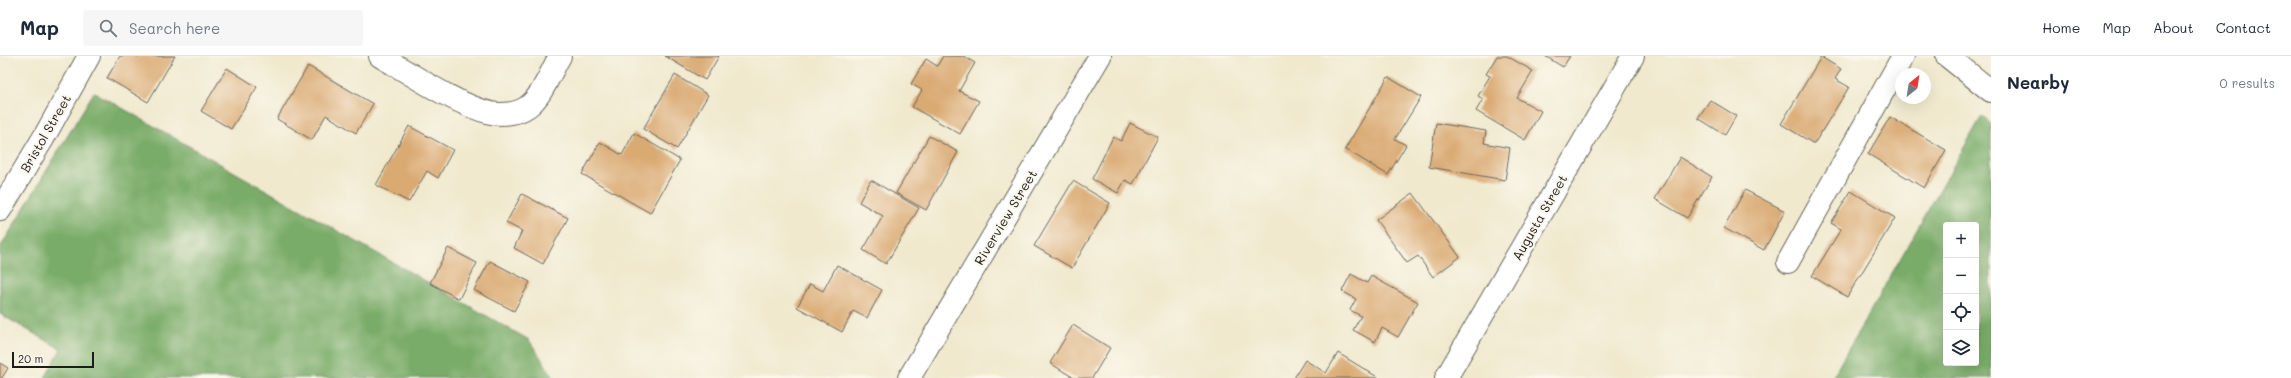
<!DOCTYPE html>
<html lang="en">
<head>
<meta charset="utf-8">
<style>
  body { margin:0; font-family:Mali,sans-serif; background:#f6f6f7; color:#1f2937 }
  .controls { position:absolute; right:12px; bottom:12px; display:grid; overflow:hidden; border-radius:4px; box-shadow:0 4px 16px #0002 }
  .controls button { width:36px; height:36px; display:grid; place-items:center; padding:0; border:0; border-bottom:1px solid #e0e1e3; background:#fff; color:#1f2937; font:20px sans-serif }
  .compass { position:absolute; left:1895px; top:12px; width:36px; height:36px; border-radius:50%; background:#fff; box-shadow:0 4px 16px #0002; rotate:30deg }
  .scale { position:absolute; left:12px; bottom:10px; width:82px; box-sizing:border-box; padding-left:4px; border:2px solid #1c1c1c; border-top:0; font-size:11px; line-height:14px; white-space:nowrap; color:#1c1c1c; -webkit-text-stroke:3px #fbf7ec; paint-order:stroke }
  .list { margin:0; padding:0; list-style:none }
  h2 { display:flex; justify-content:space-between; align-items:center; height:52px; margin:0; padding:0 16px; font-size:17px }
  h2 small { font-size:13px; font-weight:400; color:#747a83 }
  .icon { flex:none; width:22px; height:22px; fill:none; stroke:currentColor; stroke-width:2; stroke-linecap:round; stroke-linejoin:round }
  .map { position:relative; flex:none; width:1991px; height:322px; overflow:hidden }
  header { display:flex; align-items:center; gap:24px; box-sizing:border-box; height:56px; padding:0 20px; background:#fff; border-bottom:1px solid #e0e1e3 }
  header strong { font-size:19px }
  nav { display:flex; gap:22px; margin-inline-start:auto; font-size:14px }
  .search { width:280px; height:36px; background:#f6f6f7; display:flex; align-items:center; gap:10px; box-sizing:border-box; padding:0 14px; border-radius:4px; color:#747a83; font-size:15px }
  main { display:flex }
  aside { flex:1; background:#fff }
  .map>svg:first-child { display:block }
</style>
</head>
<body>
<header>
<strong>Map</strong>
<div class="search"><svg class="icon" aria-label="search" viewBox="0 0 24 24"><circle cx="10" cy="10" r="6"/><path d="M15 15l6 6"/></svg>Search here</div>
<nav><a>Home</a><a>Map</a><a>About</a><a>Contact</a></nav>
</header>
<main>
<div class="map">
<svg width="1991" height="322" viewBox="0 0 1991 322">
  <rect width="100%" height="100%" fill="#fbf7ec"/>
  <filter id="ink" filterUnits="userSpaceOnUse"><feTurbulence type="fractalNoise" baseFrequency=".025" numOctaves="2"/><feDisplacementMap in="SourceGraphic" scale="8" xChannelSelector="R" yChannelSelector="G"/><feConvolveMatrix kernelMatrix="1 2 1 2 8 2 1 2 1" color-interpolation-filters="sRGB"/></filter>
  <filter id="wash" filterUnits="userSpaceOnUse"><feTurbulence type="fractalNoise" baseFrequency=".012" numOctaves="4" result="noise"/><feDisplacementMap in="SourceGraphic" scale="16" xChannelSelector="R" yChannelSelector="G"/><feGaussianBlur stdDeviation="0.9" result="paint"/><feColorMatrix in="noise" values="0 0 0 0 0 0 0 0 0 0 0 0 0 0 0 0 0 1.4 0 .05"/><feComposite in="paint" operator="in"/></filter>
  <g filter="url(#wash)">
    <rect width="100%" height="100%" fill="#f0e9ce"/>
    <path fill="#79ac67" stroke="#4a6442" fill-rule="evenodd" d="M 94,36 L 529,284 L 554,322 L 45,322 L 61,293 L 0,258 L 0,192 Z
      M 1982,60 L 1991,68 L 1991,322 L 1832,322 ZM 1946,169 L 1976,169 L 1976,307 L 1946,307 Z"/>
    <g id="blocks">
      <path fill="#daaa73" d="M 120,0 L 175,0 L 148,46 L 107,22 Z
        M 665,0 L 719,0 L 705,24 Z
        M 943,0 L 963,0 L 975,7 L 959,35 L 979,45 L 960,78 L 912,51 L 922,34 L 911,28 L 926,3 L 937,10 Z
        M 1497,0 L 1507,0 L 1533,15 L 1517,42 L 1541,55 L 1525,84 L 1476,55 L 1483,43 L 1478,40 L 1490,20 L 1486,18 Z
        M 1545,0 L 1570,0 L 1563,11 Z
        M 1821,1 L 1841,13 L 1835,23 L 1849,31 L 1814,88 L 1781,68 Z
        M 308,10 L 373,48 L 356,77 L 326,59 L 312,84 L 277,63 Z
        M 227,12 L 257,31 L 231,73 L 201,55 Z
        M 675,19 L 708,39 L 677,93 L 643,73 Z
        M 1388,21 L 1421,41 L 1395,83 L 1406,89 L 1388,119 L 1345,93 Z
        M 1710,44 L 1736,60 L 1725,79 L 1698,62 Z
        M 1890,61 L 1946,94 L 1924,132 L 1868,98 Z
        M 1130,67 L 1158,81 L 1133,128 L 1125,124 L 1118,137 L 1092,123 L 1113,81 L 1121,85 Z
        M 1436,67 L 1486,75 L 1484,87 L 1510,92 L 1505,124 L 1429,111 Z
        M 409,70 L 453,94 L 438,122 L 427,115 L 409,146 L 376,129 Z
        M 634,77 L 680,104 L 650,157 L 582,118 L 600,86 L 622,99 Z
        M 929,80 L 958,96 L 926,154 L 896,137 Z
        M 1680,101 L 1712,121 L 1687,162 L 1655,143 Z
        M 871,124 L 919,152 L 886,208 L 863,194 L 883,160 L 859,146 Z
        M 1073,125 L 1110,147 L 1072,212 L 1034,190 Z
        M 1745,134 L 1785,155 L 1764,194 L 1724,172 Z
        M 1851,135 L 1895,162 L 1847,241 L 1812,220 L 1841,173 L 1831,167 Z
        M 1413,137 L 1460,201 L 1433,221 L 1418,200 L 1407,207 L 1376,164 Z
        M 522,138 L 568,162 L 543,208 L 514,192 L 522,175 L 506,167 Z
        M 448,192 L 477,207 L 459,243 L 430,227 Z
        M 490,205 L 530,226 L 514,255 L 474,234 Z
        M 837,209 L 882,234 L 867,262 L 853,255 L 842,276 L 797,251 L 810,228 L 823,235 Z
        M 1351,218 L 1367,227 L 1371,220 L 1418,246 L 1398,281 L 1382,272 L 1375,286 L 1353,274 L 1361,260 L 1350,254 L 1356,243 L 1342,235 Z
        M 1073,269 L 1110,292 L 1092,322 L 1074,322 L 1050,307 Z
        M 1338,297 L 1379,322 L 1294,322 L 1305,304 L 1326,317 Z
        M 0,307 L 8,312 L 2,322 L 0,322 Z"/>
    </g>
  </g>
  <g filter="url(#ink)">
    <use href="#blocks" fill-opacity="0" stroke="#66645a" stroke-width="1"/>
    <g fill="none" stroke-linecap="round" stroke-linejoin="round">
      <g stroke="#66645a" stroke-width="24">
        <path id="minor" d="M 380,0 C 411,18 457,49 491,57 C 502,59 517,58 527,51 C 542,41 551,15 560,0
          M 1947,0 L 1991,35
          M 0,154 L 44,81 L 89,0
          M 1788,206 L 1903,0
          M 909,322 L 1100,0
          M 1446,322 L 1633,0"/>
      </g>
      <use href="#minor" stroke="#fff" stroke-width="22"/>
    </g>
  </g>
  <g text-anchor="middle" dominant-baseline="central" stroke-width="4" stroke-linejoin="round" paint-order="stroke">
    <g font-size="13" fill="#1c1c1c" stroke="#fbf7ec">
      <text transform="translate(45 77) rotate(-60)">Bristol Street</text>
      <text transform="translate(1005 161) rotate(-59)">Riverview Street</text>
      <text transform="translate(1539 161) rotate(-60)">Augusta Street</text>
    </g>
  </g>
</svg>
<div class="controls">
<button>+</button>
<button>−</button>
<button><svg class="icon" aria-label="locate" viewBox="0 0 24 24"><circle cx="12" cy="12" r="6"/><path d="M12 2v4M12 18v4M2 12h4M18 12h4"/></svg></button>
<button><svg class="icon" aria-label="layers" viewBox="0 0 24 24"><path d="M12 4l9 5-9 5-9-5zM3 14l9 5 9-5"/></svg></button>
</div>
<svg class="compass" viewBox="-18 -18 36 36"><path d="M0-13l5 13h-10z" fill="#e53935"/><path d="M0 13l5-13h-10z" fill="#747a83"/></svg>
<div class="scale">20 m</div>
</div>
<aside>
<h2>Nearby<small>0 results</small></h2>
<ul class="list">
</ul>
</aside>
</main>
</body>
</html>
